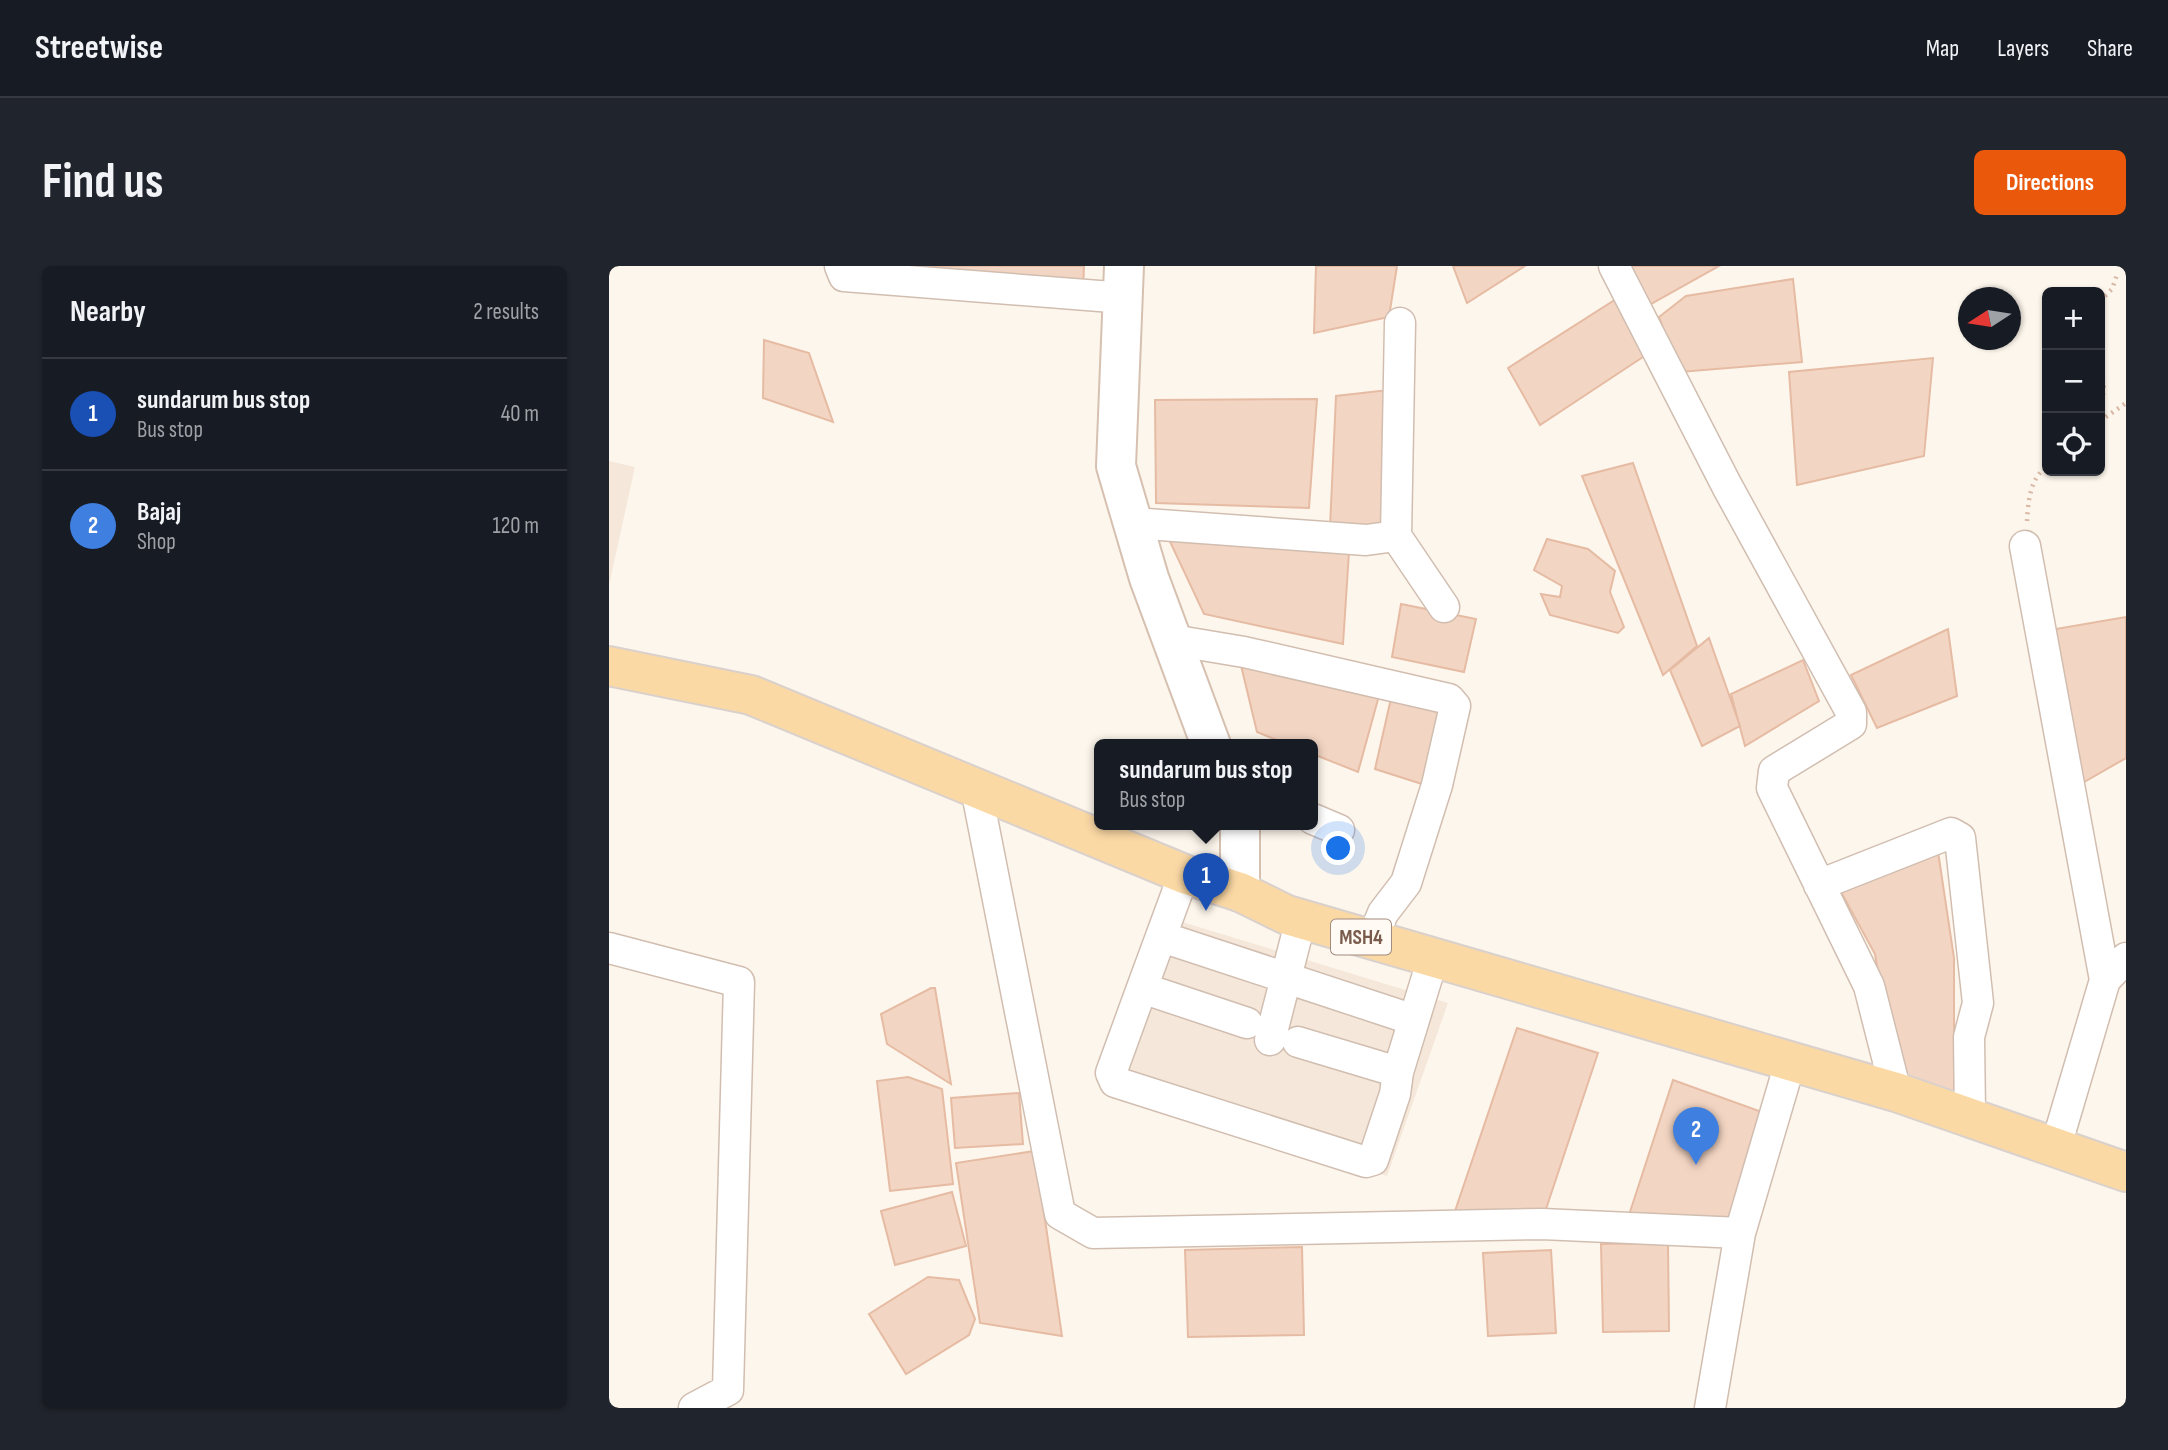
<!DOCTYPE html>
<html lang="en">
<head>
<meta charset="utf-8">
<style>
  body { margin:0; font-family:"Sofia Sans Condensed",sans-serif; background:#20242c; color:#f1f3f6 }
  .controls { position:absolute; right:21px; top:21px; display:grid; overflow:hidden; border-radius:10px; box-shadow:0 2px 5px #0004 }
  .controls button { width:63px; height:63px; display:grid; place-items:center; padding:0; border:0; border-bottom:2px solid #363941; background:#171b24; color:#f1f3f6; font:35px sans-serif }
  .compass { position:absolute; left:1349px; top:21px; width:63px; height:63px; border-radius:50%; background:#171b24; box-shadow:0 2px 5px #0004; rotate:258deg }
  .you { position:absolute; left:730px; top:583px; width:24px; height:24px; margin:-18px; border:5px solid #fff; border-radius:50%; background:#1a73e8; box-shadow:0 0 0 10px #1a73e833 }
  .badge { display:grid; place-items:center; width:46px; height:46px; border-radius:50%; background:#ea580c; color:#fff; font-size:23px; font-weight:700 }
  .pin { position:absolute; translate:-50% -58px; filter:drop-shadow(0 2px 4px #0008) }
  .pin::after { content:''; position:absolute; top:37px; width:24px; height:21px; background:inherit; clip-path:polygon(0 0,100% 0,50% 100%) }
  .popup { position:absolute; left:485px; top:473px; width:224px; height:91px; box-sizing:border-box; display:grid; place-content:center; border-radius:10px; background:#171b24; filter:drop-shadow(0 2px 5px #0005); font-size:23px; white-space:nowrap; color:#9ea1a6 }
  .popup b { font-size:26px; color:#f1f3f6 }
  .popup::after { content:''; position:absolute; left:50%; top:100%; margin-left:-14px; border:14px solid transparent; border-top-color:#171b24 }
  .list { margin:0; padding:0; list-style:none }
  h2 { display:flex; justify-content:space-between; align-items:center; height:91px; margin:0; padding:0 28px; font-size:30px }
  h2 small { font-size:23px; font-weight:400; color:#9ea1a6 }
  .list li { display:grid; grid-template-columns:46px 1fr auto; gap:21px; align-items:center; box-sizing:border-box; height:112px; padding:0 28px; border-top:2px solid #363941 }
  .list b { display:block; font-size:26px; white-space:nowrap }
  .list p { margin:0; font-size:23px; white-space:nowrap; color:#9ea1a6 }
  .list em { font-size:23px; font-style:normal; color:#9ea1a6 }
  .icon { flex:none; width:38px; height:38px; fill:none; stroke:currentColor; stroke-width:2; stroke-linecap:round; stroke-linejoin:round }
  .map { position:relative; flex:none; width:1517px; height:1142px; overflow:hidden; border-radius:10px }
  header { display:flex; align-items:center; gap:42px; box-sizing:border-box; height:98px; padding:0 35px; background:#171b24; border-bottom:2px solid #363941 }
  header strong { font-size:33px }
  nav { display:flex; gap:38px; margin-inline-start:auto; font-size:24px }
  .intro { display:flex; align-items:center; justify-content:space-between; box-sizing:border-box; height:168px; padding:0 42px }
  h1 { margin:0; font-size:49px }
  .button { padding:18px 32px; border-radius:10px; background:#ea580c; color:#fff; font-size:24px; font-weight:700 }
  main { display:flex; gap:42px; padding:0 42px }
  aside { flex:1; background:#171b24; border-radius:10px; box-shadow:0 2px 5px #0004 }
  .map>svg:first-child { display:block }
</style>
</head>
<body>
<header>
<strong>Streetwise</strong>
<nav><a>Map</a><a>Layers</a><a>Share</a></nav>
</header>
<div class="intro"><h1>Find us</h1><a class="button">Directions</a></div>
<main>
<aside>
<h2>Nearby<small>2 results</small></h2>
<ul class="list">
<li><span class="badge" style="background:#1a4fb4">1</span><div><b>sundarum bus stop</b><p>Bus stop</p></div><em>40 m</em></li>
<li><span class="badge" style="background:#3f7fe0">2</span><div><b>Bajaj</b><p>Shop</p></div><em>120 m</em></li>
</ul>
</aside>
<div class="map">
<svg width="1517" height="1142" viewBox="0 0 1517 1142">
  <rect width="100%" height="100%" fill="#fdf6ec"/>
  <path fill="#f5e8da" d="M 0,195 L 26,201 L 0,319 Z
    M 547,648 L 839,737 L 778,910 L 493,817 Z"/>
  <path fill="#f3d5c3" stroke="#e6bba3" stroke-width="2" d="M 236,0 L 475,0 L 474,23 Z
    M 707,0 L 788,0 L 780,51 L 705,67 Z
    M 844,0 L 916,0 L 858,37 Z
    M 1020,0 L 1110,0 L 1040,39 Z
    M 1184,13 L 1193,96 L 1071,106 L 1050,51 L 1077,30 Z
    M 1012,30 L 1040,87 L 931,159 L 899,102 Z
    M 155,74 L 200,87 L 224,156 L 154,132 Z
    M 1324,92 L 1315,190 L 1188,219 L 1180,106 Z
    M 779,124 L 776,264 L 721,261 L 727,130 Z
    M 708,133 L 700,242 L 547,237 L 546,134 Z
    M 1024,197 L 1088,380 L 1054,409 L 973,210 Z
    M 556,265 L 740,286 L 734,378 L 595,348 Z
    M 938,273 L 979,283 L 1006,305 L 1001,326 L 1015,361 L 1009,367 L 941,349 L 932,328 L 951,331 L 953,320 L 925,304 Z
    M 792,338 L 867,353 L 855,406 L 783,391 Z
    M 1517,351 L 1517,492 L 1470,519 L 1441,364 Z
    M 1339,363 L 1348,430 L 1268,462 L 1242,409 Z
    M 1100,372 L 1131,460 L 1093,480 L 1061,404 Z
    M 630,391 L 771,426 L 749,506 L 704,488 L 704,479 L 680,479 L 648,466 Z
    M 1194,394 L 1210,435 L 1136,480 L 1122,428 Z
    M 783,428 L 838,439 L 819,520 L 766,503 Z
    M 1328,579 L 1345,692 L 1345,825 L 1288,819 L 1266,688 L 1226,615 Z
    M 322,722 L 326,722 L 342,818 L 278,778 L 272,748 Z
    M 908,762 L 989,787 L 934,952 L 844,951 Z
    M 299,811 L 333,823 L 344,918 L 281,925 L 268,815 Z
    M 1064,814 L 1153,846 L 1122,955 L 1019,952 Z
    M 410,827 L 414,878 L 346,882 L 342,832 Z
    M 426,885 L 453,1070 L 371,1057 L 347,897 Z
    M 343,926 L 357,980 L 286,999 L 272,945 Z
    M 1059,977 L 1060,1065 L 994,1066 L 992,978 Z
    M 693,981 L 695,1069 L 579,1071 L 576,984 Z
    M 942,984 L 947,1067 L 879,1070 L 874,987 Z
    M 319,1011 L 350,1014 L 366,1053 L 360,1069 L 297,1108 L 260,1048 Z"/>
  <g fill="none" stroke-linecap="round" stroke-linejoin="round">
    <g stroke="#d1beb0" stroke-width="33">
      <path id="street" d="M 231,0 L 235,10 L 516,32
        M 1005,0 L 1118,220 L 1242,446 L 1242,458 L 1165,505 L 1163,522 L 1260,720 L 1287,826
        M 524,257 L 757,274 L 787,270 L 791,57
        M 787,270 L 835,341
        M 1416,280 L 1496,714
        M 563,374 L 635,386 L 840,433 L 846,440 L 828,519 L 797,617 L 774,647 L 763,674
        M 367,522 L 451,948 L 484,967 L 933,958 L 1131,967
        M 704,553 L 730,564
        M 575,608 L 533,722 L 638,757
        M 1210,619 L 1342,567 L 1351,572 L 1369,737 L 1360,771 L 1361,849
        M 553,671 L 805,754
        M 0,682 L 130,716 L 119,1124 L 85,1142
        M 533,722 L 502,807 L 506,816 L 757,896 L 764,894 L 786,828 L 789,806
        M 661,774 L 692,653
        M 689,776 L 789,806 L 824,692
        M 1447,880 L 1496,714 L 1517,692
        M 1101,1142 L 1131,967 L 1181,797"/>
    </g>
    <g stroke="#d6c0b0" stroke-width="42">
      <path id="secondary" d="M 515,0 L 507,200 L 540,312 L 602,479
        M 631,626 L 631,559"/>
    </g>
    <g stroke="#dad1cd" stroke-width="42">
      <path id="primary" d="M 0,400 L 142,429 L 575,608 L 631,626 L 678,649 L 1287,826 L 1517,906"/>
    </g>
    <path stroke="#d9b8a5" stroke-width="4.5" stroke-dasharray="2 5" stroke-linecap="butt" d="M 1491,35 L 1503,23 L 1509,6
      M 1491,92 L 1495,123 L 1491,145
      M 1491,155 L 1517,137
      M 1418,255 C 1419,237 1421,211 1438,201"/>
    <use href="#street" stroke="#fff" stroke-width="30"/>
    <use href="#secondary" stroke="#fff" stroke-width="38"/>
    <use href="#primary" stroke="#fbd9a5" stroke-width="38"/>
  </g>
  <g text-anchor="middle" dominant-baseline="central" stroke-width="5" stroke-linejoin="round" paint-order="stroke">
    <rect fill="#fffaf3" stroke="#a28b7f" stroke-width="2" x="722" y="653.5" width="60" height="35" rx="5"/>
    <g font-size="21" font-weight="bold" fill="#7a5c4d">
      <text x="752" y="671">MSH4</text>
    </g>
  </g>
</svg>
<div class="controls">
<button>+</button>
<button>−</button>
<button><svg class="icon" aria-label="locate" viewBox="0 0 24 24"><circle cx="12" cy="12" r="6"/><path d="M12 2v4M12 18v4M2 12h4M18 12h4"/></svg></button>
</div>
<svg class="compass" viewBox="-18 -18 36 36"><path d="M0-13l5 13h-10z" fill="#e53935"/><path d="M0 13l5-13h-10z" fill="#9ea1a6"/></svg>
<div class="you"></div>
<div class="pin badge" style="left:597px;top:645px;background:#1a4fb4">1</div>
<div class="popup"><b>sundarum bus stop</b>Bus stop</div>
<div class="pin badge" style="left:1087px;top:899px;background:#3f7fe0">2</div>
</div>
</main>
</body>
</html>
